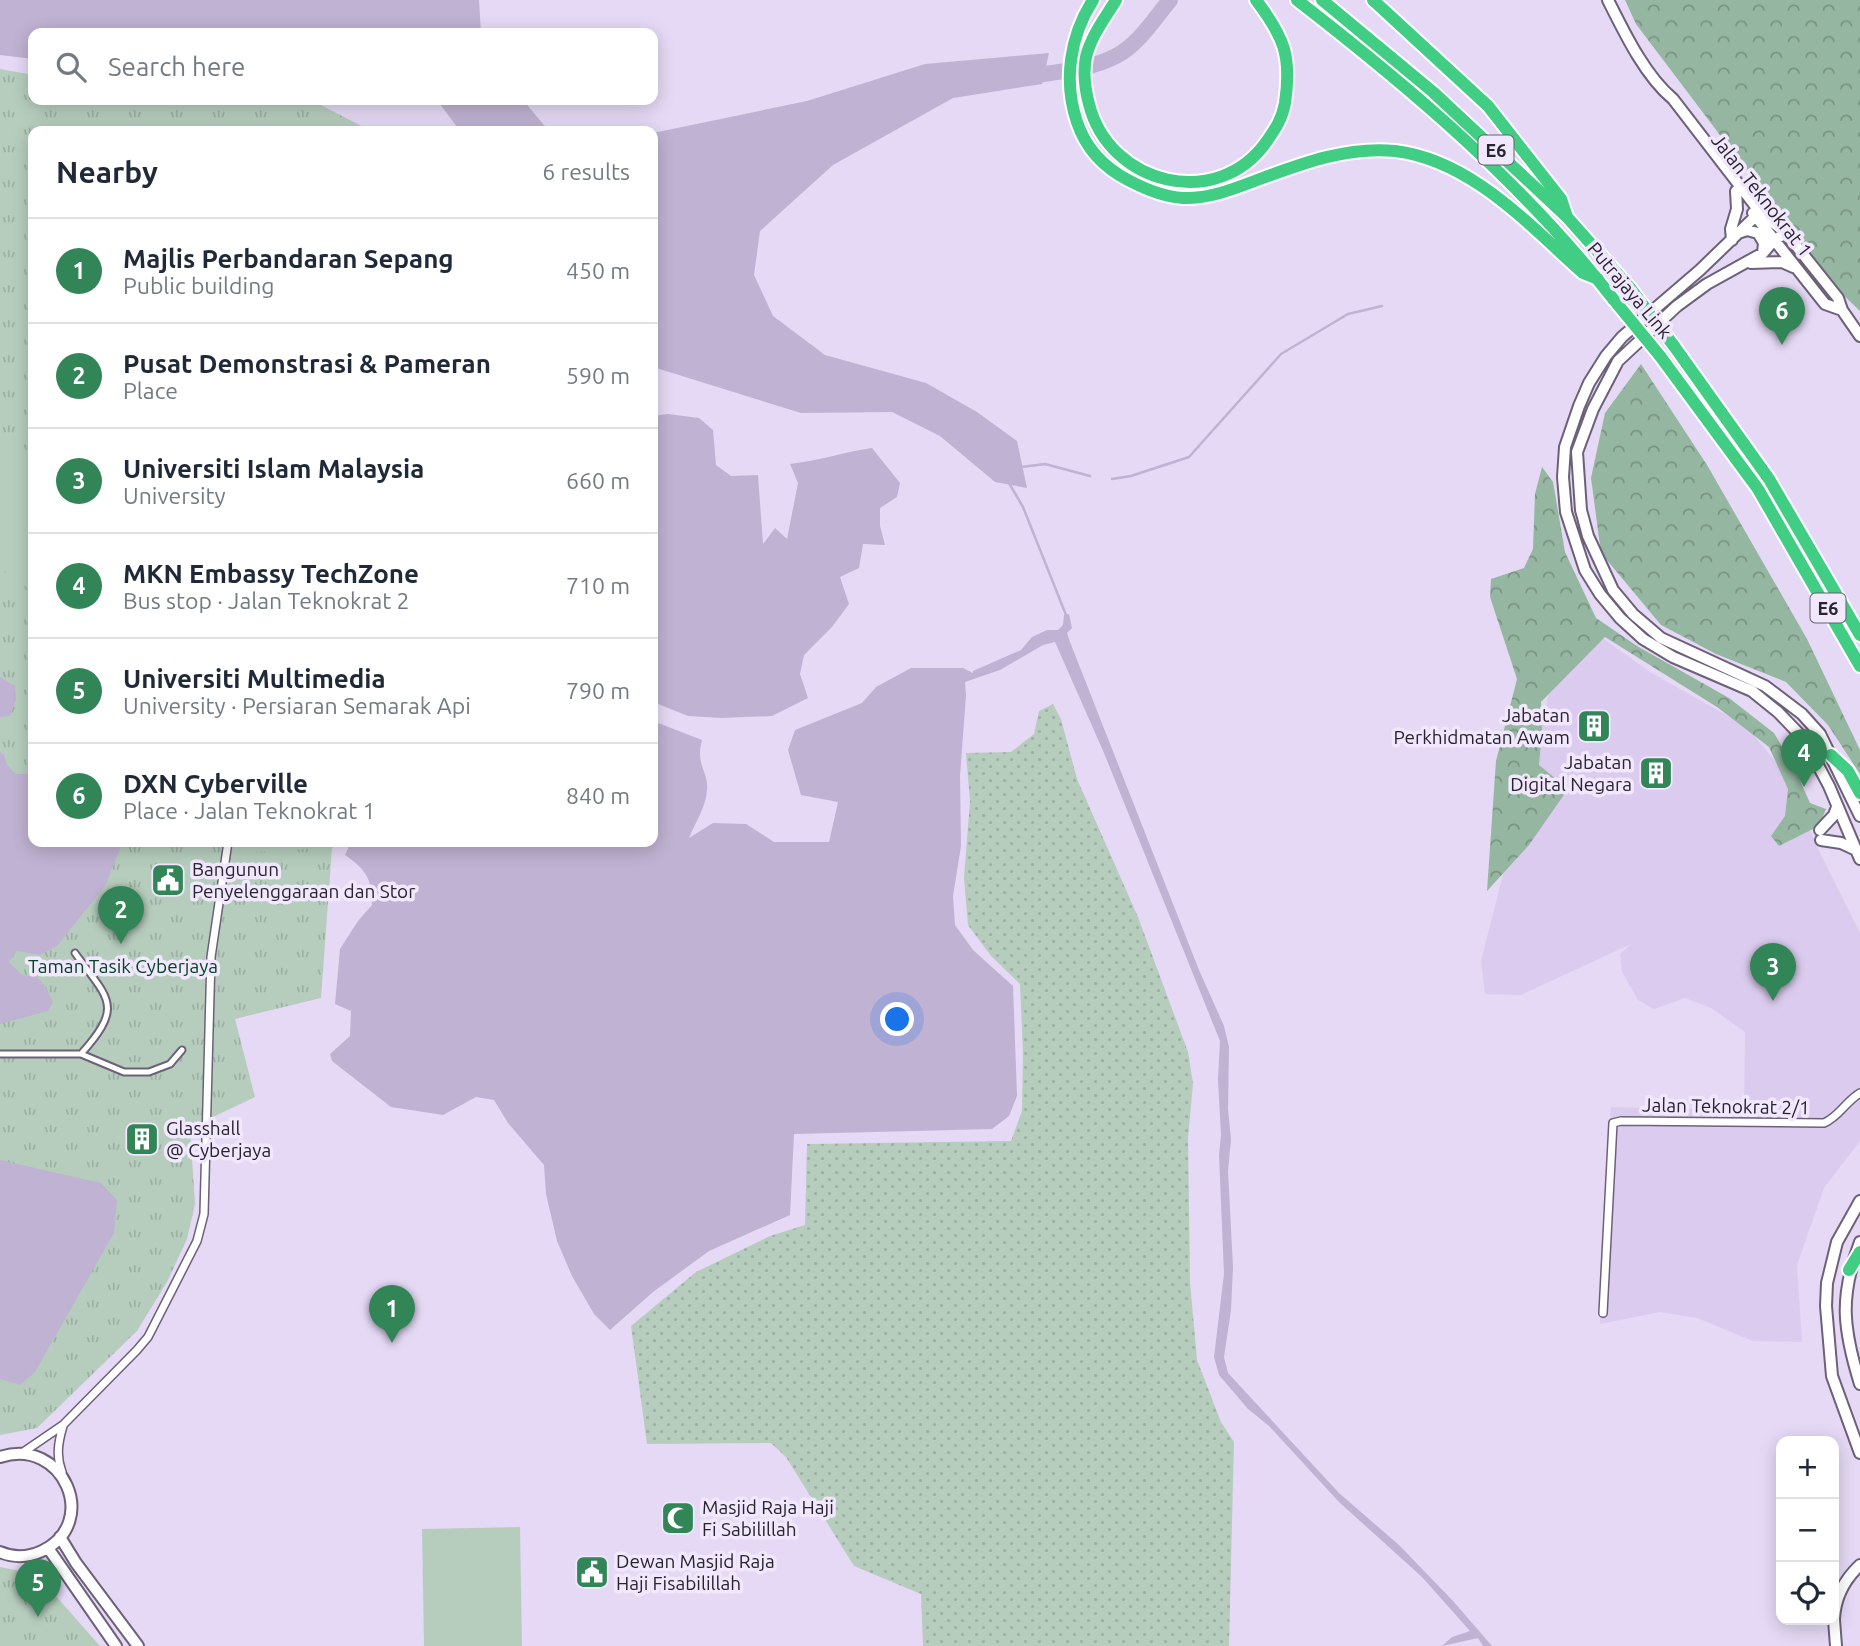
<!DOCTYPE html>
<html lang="en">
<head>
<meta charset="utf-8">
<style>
  body { margin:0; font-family:Ubuntu,sans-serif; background:#f2f2f3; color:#1f2937 }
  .controls { position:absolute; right:21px; bottom:21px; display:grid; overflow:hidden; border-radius:14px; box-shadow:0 4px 18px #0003 }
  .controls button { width:63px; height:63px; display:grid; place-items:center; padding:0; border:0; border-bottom:2px solid #e0e1e3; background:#fff; color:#1f2937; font:35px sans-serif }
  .you { position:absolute; left:898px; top:1020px; width:24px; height:24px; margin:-18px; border:5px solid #fff; border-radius:50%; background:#1a73e8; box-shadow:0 0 0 10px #1a73e833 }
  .badge { display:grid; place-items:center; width:46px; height:46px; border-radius:50%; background:#328557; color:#fff; font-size:23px; font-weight:700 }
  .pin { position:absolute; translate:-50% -58px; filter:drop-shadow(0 2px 4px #0008) }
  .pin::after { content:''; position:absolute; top:37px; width:24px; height:21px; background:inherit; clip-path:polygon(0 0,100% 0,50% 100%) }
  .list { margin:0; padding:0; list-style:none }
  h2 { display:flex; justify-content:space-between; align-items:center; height:91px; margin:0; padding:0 28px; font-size:30px }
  h2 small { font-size:23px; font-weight:400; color:#747a83 }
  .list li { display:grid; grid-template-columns:46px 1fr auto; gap:21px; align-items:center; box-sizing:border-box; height:105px; padding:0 28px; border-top:2px solid #e0e1e3 }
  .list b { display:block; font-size:26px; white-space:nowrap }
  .list p { margin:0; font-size:23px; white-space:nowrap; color:#747a83 }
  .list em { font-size:23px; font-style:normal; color:#747a83 }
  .icon { flex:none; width:38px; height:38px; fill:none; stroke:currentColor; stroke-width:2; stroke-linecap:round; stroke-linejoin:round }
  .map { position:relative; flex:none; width:1860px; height:1646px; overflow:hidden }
  .search { position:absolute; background:#fff; box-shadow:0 4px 18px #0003; left:28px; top:28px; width:630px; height:77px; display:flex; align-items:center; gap:18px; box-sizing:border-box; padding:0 24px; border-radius:14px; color:#747a83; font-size:26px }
  .panel { position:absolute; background:#fff; box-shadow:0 4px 18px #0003; left:28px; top:126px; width:630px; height:721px; border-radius:14px }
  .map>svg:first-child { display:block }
</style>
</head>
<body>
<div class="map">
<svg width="1860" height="1646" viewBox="0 0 1860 1646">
  <defs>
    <pattern id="grass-dots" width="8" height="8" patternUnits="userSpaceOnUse" patternTransform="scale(1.75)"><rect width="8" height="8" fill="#b6cdbd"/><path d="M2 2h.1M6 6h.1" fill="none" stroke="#9cb0a3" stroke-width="1.8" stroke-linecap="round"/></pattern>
    <pattern id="forest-crowns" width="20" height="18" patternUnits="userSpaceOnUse" patternTransform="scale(1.75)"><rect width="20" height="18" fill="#95b6a0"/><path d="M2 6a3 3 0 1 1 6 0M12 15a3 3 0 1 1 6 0" fill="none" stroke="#7a9483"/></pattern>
    <pattern id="park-tufts" width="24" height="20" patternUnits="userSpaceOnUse" patternTransform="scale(1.75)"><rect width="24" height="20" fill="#b6cdbd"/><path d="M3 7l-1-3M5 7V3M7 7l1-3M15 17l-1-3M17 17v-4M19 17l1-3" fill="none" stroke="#9cb0a3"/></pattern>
  </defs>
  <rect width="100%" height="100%" fill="#e5d9f5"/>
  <path fill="#dbccef" d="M 1594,632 L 1650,672 L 1747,727 L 1787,776 L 1821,855 L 1860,933 L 1860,1141 L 1824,1188 L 1797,1265 L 1802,1342 L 1753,1341 L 1697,1318 L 1660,1312 L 1600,1324 L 1611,1107 L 1744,1110 L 1745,1032 L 1711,1008 L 1685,998 L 1654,1009 L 1638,1000 L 1622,972 L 1620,954 L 1631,944 L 1521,995 L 1485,994 L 1481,961 L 1551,685 Z"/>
  <path fill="url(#grass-dots)" d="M 1053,704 L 1061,719 L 1077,779 L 1138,917 L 1188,1052 L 1193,1084 L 1188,1138 L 1190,1282 L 1197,1360 L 1221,1422 L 1234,1442 L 1229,1646 L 923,1646 L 921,1594 L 854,1566 L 786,1457 L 771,1443 L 647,1444 L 631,1326 L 696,1272 L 770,1236 L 805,1225 L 807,1144 L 1011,1141 L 1022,1111 L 1023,1052 L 1020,984 L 991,956 L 968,925 L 964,878 L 970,801 L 966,753 L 1011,752 L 1034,734 L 1039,711 Z"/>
  <path fill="url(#forest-crowns)" d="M 1625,0 L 1860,0 L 1860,311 L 1834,286 L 1636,24 Z
    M 1641,364 L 1707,465 L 1807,639 L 1860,750 L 1860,774 L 1828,725 L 1786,682 L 1716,654 L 1661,625 L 1601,553 L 1591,478 L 1605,413 Z
    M 1542,467 L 1553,482 L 1565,552 L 1596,618 L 1637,646 L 1729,698 L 1774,733 L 1794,767 L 1810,803 L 1826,809 L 1819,826 L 1779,846 L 1771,836 L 1785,816 L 1788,789 L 1769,747 L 1717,707 L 1605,637 L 1541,702 L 1542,731 L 1539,765 L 1568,789 L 1529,845 L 1487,891 L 1496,761 L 1517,679 L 1490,597 L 1491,579 L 1524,568 L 1533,549 L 1535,494 Z"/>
  <path fill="url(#park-tufts)" d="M 0,69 L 33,75 L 33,100 L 287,100 L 317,103 L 371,131 L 33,131 L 33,842 L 342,842 L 332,848 L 321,998 L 235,1019 L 255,1097 L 190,1128 L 195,1204 L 187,1239 L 167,1282 L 137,1331 L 37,1428 L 0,1435 Z
    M 0,1567 L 31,1573 L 39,1577 L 100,1646 L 0,1646 Z"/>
  <path fill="#b6cdbd" d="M 0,442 L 33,467 L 33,592 L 0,568 Z
    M 236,842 L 334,842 L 322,848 L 237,853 Z
    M 520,1527 L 522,1646 L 424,1646 L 422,1529 Z"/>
  <path fill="#c0b2d2" d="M 0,0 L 479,0 L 481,33 L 33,33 L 33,59 L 0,55 Z
    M 1049,53 L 1042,84 L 953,98 L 833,165 L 760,231 L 754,275 L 773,316 L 825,355 L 926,383 L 977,412 L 1017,441 L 1027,488 L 995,482 L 940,436 L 892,412 L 801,413 L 653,367 L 653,133 L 807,101 L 925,64 Z
    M 437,100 L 523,100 L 549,131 L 460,131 Z
    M 668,414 L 699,418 L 713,430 L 716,465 L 731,476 L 758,475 L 763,544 L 775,528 L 787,539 L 798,483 L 790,464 C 818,461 844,452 872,448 L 900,483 L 897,497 L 880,508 L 880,526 L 885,545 L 863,544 L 859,568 L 840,577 L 849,604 L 832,627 L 804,655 L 800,674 L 808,698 L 772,716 L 722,718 L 688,716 L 653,702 L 653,416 Z
    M 1069,614 L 1072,628 L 1067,633 L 1070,642 L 1199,970 L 1224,1026 L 1229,1047 L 1228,1109 L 1231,1139 L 1228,1171 L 1233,1267 L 1231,1310 L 1224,1357 L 1228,1373 L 1339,1493 L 1399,1545 L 1453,1601 L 1492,1646 L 1483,1646 L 1478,1638 L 1442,1646 L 1452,1637 L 1470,1631 L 1422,1577 L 1339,1502 L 1269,1426 L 1248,1409 L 1219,1375 L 1214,1357 L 1224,1274 L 1219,1155 L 1221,1135 L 1218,1080 L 1220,1041 L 1104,753 L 1055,642 L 1043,645 L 1000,670 L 965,682 L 966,695 L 960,776 L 961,846 L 953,896 L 955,925 L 973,950 L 1013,986 L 1017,1096 L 1009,1116 L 992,1129 L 794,1134 L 790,1215 L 709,1251 L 653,1292 L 610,1330 L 594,1314 L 572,1276 L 557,1241 L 546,1194 L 544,1165 L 508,1123 L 494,1100 L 476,1097 L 443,1115 L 391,1107 L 332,1061 L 330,1054 L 350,1036 L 351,1011 L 335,1004 L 340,949 L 358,921 L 372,905 C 372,878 366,870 345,855 L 351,842 L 653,842 L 653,721 L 702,740 C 695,765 709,772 707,790 C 706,807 695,823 689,838 L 713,823 L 746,824 L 774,842 L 829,842 L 838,802 L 801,795 L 788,750 L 795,730 L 862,703 L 876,687 L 911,668 L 963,668 L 973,673 L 973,671 L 1021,650 L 1032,637 L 1047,630 L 1058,630 L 1063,625 L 1064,615 Z
    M 0,677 L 15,686 L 16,700 L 10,716 L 0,717 Z
    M 0,752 L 4,755 L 7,765 L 16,774 L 33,774 L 33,842 L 123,842 L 105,886 L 57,946 L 40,955 L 17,951 L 9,962 L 22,975 L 36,976 L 45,986 L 53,1002 L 48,1011 L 0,1024 Z
    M 0,1160 L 101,1183 L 117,1200 L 114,1233 L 35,1372 L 20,1385 L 0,1379 Z"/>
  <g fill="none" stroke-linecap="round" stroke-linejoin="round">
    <path stroke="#c0b2d2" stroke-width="2.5" d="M 1021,467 L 1045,464 L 1090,476
      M 1112,479 L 1131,476 L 1189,457 L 1281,354 L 1348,314 L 1382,306
      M 1009,483 L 1023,507 L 1066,615"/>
    <path stroke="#c0b2d2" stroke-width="16" d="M 1024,77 C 1054,72 1090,70 1116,56 C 1139,44 1154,19 1170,0"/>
    <g stroke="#6c6179" stroke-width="9">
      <path id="pedestrian" d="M 75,953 C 108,999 125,1005 81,1054
        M 0,1054 L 81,1054 L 124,1072 L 149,1072 L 170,1064 L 182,1050"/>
    </g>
    <g stroke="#6c6179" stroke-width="10">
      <path id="minor" d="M 1603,1313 L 1613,1123 L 1621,1121 L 1824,1123 C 1839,1117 1846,1101 1860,1093
        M 22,1453 L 63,1425 L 137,1350 L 148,1337 L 197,1241 L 204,1214 L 211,957 L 228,842
        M 62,1472 C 56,1456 58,1443 63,1426"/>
    </g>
    <g stroke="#6c6179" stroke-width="14">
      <path id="secondary" d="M 1608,0 C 1624,32 1645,76 1673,99 L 1760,212 L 1786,233 L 1838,298 L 1842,310 L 1860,336
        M 1760,212 L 1700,270 L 1622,337 L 1606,356 L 1589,383 L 1579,406 L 1565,447 L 1563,477 L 1566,512 L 1585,570 L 1600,594 L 1620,618 L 1643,639 L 1673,657 L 1752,691 L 1778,712 L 1804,739 L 1829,786 L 1860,859
        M 1753,213 L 1825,304 L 1842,310
        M 1741,232 L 1747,230 L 1758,233 L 1764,243 L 1763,253
        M 1786,233 L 1774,240 L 1763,253 L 1707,284 L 1677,306 L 1618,361 L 1593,409 L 1577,452 L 1581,510 L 1588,536 L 1613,590 L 1633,614 L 1661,638 L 1765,686 L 1802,714 L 1820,734 L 1860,816
        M 1732,240 L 1731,229 L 1737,209 L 1736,191
        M 1751,263 L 1782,262 L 1793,267
        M 1820,830 L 1834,815 L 1837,807
        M 1821,840 L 1841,843 L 1856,850
        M 1860,1201 L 1837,1242 L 1827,1283 L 1826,1306 L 1832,1376 L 1860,1453
        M 1860,1242 C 1839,1297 1843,1329 1860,1384
        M 0,1457 C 63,1436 101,1523 42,1551 C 29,1557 14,1558 0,1552
        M 60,1537 L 76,1563 L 138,1646
        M 48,1548 L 116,1646
        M 1834,1619 C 1835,1598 1845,1579 1860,1565
        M 1834,1620 L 1836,1646"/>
    </g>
    <g stroke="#fff" stroke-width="16">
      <path id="motorway" d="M 1093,0 C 1070,36 1063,81 1077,122 C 1086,149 1103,167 1128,180 C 1145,189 1164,197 1183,198 C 1210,199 1236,188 1260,179 C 1303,163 1349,146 1395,151 C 1471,160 1529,225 1583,273 L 1598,279
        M 1116,0 C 1105,18 1091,36 1086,57 C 1083,72 1085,89 1089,104 C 1109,185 1218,212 1267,141 C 1276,128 1282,119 1285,103 C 1292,56 1284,37 1256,0
        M 1297,0 C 1412,89 1524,184 1614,300
        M 1322,0 L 1433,92 L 1567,217 L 1630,288
        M 1373,0 L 1488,106 L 1561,199 L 1566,214
        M 1674,346 L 1769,479 L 1860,635
        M 1660,356 L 1758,489 L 1860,666
        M 1831,755 L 1848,771 L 1860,793
        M 1849,1270 L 1860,1252"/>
    </g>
    <use href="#pedestrian" stroke="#fff" stroke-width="5"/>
    <use href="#minor" stroke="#fff" stroke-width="7"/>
    <use href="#secondary" stroke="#fff" stroke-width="10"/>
    <use href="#motorway" stroke="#41cd83" stroke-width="12"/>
    <g stroke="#fff" stroke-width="16" stroke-linecap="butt">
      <path id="motorway-bridge" d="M 1630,288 L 1674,346
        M 1614,300 L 1660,356"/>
    </g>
    <use href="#motorway-bridge" stroke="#41cd83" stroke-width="12"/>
  </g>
  <defs>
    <g id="building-square" transform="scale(1.75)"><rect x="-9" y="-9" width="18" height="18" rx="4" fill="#328557" stroke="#f1e8fe"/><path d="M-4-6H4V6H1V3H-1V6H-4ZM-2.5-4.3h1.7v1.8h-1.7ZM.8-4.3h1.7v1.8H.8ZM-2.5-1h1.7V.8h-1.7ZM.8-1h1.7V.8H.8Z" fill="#fff"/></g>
    <g id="civic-square" transform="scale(1.75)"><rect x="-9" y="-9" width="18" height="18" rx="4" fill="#328557" stroke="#f1e8fe"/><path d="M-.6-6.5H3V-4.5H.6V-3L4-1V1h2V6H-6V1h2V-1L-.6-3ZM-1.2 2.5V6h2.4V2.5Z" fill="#fff"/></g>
    <g id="mosque-square" transform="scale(1.75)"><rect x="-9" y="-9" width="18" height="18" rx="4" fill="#328557" stroke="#f1e8fe"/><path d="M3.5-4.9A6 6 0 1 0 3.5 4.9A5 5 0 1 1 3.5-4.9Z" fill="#fff"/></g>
  </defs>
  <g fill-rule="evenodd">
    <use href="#building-square" x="1594" y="726"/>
    <use href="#building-square" x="1656" y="773"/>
    <use href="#civic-square" x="168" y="880"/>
    <use href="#building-square" x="142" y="1139"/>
    <use href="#mosque-square" x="678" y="1518"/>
    <use href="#civic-square" x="592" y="1572"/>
  </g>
  <g text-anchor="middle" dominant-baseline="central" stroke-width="7" stroke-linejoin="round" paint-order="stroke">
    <g fill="#f1e8fe" stroke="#65606d" stroke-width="2">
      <rect x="1478.5" y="135.5" width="35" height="29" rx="5"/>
      <rect x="1810.5" y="593.5" width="35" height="29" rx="5"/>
    </g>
    <g font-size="18" font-weight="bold" fill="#29252f">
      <text x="1496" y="150">E6</text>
      <text x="1828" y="608">E6</text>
    </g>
    <g font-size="19" fill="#29252f" stroke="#f1e8fe">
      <text transform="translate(1762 195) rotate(52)">Jalan Teknokrat 1</text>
      <text transform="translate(1630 290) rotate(50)">Putrajaya Link</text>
      <text transform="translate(1726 1106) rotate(1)">Jalan Teknokrat 2/1</text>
    </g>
    <g font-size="19" fill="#29252f" stroke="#f1e8fe" text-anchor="start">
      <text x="1570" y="715" text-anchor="end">Jabatan<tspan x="1570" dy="22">Perkhidmatan Awam</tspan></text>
      <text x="1632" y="762" text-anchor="end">Jabatan<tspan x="1632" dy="22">Digital Negara</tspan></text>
      <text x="192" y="869">Bangunun<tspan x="192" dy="22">Penyelenggaraan dan Stor</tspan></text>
      <text x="166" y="1128">Glasshall<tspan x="166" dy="22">@ Cyberjaya</tspan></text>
      <text x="702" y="1507">Masjid Raja Haji<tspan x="702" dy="22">Fi Sabilillah</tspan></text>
      <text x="616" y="1561">Dewan Masjid Raja<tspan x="616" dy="22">Haji Fisabilillah</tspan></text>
    </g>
    <g font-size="19" fill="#074326" stroke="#f1e8fe">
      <text x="123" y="966">Taman Tasik Cyberjaya</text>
    </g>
  </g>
</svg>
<div class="controls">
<button>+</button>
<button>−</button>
<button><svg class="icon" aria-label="locate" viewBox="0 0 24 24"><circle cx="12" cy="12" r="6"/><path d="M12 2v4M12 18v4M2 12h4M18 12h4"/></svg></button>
</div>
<div class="you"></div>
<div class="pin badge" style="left:392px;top:1343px">1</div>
<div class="pin badge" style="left:121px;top:944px">2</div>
<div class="pin badge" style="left:1773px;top:1001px">3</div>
<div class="pin badge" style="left:1804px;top:787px">4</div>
<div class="pin badge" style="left:38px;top:1617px">5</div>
<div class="pin badge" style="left:1782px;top:345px">6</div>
<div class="search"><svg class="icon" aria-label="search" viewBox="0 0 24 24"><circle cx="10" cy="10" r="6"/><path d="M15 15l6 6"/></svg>Search here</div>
<section class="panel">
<h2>Nearby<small>6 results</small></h2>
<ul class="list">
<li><span class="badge">1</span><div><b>Majlis Perbandaran Sepang</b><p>Public building</p></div><em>450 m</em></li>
<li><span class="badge">2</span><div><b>Pusat Demonstrasi &amp; Pameran</b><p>Place</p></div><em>590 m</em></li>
<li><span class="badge">3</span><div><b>Universiti Islam Malaysia</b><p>University</p></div><em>660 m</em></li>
<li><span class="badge">4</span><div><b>MKN Embassy TechZone</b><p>Bus stop · Jalan Teknokrat 2</p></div><em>710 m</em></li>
<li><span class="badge">5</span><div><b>Universiti Multimedia</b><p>University · Persiaran Semarak Api</p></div><em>790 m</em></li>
<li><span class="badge">6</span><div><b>DXN Cyberville</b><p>Place · Jalan Teknokrat 1</p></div><em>840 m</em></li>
</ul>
</section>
</div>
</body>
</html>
